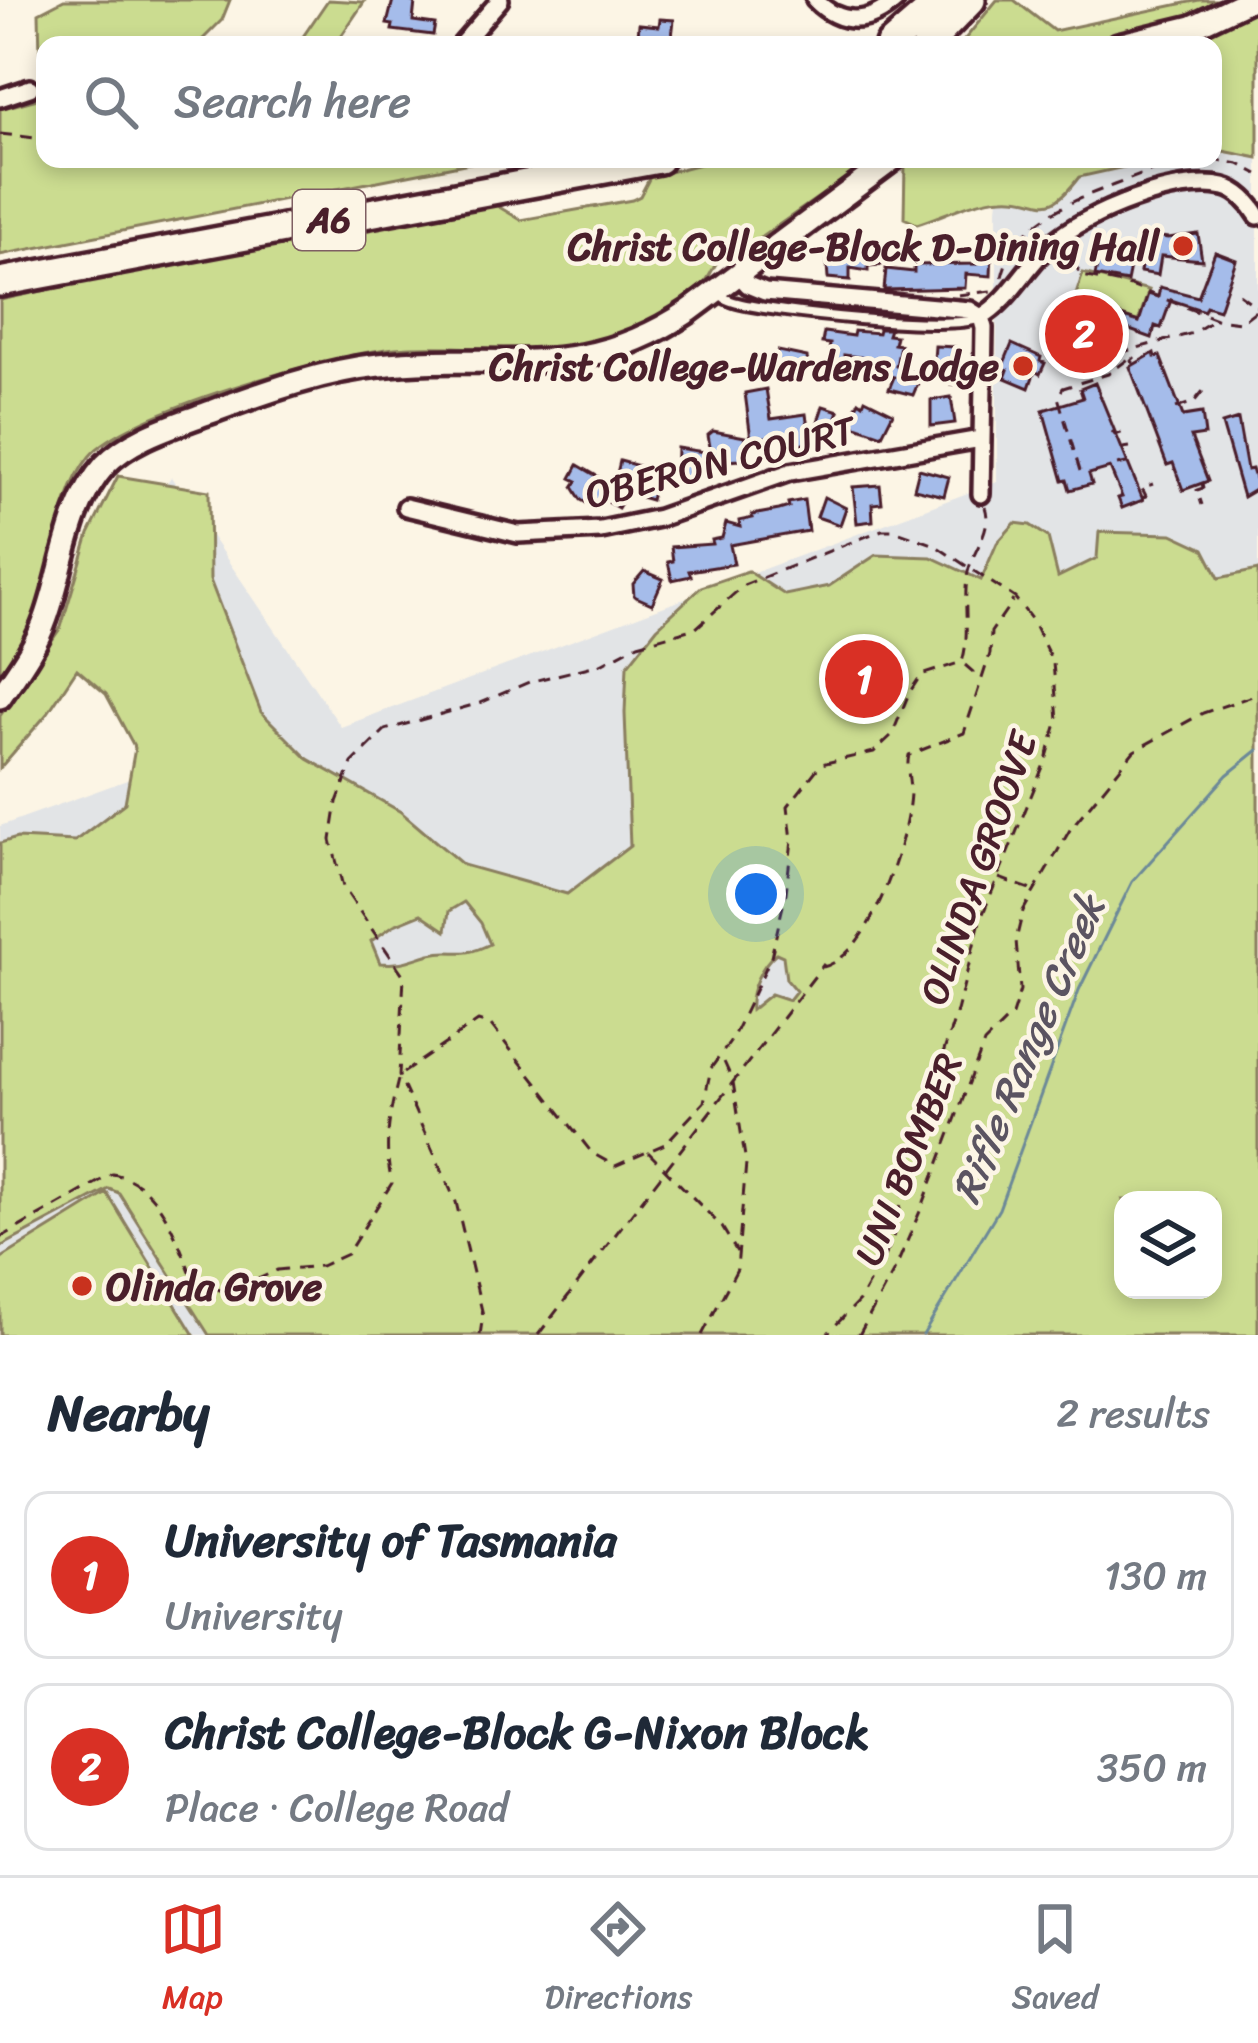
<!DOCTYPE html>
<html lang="en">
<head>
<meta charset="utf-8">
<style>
  body { margin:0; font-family:Sriracha,sans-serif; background:#f2f2f3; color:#1f2937 }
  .controls { position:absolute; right:36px; bottom:36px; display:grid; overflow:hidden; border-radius:24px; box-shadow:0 6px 18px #0003 }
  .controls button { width:108px; height:108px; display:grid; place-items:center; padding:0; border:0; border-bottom:3px solid #e0e1e3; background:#fff; color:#1f2937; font:60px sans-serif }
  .you { position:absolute; left:756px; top:894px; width:42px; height:42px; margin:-30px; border:9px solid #fff; border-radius:50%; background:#1a73e8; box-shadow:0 0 0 18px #1a73e833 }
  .badge { display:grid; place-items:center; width:78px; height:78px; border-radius:50%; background:#d93025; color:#fff; font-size:39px; font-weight:700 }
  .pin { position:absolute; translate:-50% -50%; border:6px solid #fff; box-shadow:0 3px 12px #0006 }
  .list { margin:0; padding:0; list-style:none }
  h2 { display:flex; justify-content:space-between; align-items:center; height:156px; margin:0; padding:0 48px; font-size:51px }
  h2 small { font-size:39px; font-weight:400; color:#747a83 }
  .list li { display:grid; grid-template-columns:78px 1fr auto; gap:36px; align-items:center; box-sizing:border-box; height:168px; margin:0 24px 24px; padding:0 24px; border:3px solid #e0e1e3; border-radius:24px }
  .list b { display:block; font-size:45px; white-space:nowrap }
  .list p { margin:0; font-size:39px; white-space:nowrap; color:#747a83 }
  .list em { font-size:39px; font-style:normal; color:#747a83 }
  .icon { flex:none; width:66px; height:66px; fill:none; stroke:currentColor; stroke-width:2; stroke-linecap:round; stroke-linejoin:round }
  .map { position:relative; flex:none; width:1258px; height:1335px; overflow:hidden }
  .search { position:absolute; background:#fff; box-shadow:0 6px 18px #0003; left:36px; right:36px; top:36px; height:132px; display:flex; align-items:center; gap:30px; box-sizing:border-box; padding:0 42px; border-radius:24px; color:#747a83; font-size:45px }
  .sheet { height:540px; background:#fff }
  nav { display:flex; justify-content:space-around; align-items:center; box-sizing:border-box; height:168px; border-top:3px solid #e0e1e3; background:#fff; font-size:33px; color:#747a83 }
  nav a { display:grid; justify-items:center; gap:6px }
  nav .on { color:#d93025 }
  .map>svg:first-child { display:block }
</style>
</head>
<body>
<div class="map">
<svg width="1258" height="1335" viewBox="0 0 1258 1335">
  <rect width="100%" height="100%" fill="#fcf5e5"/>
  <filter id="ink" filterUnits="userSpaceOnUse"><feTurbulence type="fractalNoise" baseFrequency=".00833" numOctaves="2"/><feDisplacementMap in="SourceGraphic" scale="24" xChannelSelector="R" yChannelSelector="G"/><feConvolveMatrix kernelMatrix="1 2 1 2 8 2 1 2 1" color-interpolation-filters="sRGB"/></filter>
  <g filter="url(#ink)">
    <path fill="#e2e4e6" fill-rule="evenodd" d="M 1258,60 L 1258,1335 L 0,1335 L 0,826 L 163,767 L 66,632 L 171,477 L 341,727 L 997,482 L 997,209 L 1002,159 L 1213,159 L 1213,75 ZM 1123,1200 L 1213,1200 L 1213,1290 L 1123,1290 Z"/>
    <path fill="#cbdc90" stroke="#8a7e5e" stroke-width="3" fill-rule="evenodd" d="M 64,0 L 230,0 L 222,20 L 197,45 L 45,45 L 45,159 L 490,159 L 0,255 L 0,109 L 41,98 L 39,13 Z
      M 328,0 L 364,2 L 335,45 L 313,45 L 302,38 Z
      M 997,0 L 1014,0 L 1054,31 L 1199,0 L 1232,0 L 1207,14 L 1096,45 L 960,45 Z
      M 1258,5 L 1258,158 L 1213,149 L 1213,45 L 1161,45 L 1192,36 Z
      M 719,159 L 873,159 L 750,245 C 709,254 721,265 699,290 C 676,315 627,335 594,343 C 529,358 461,342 395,348 C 334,354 125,411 89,457 C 58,496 56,557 39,603 C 30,629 16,651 0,674 L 0,300 L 200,257 L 494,204 L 521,220 L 632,200 L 640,196 L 650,177 Z
      M 913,159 L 1160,159 L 1079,177 C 1044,223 1045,195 1003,198 C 975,199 943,216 917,224 L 904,218 L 905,164 Z
      M 1083,273 L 1149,290 L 1138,322 L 1089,305 L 1087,309 L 1073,304 Z
      M 118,476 L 209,491 L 210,580 L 261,712 L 308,759 L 401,812 L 463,865 L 567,894 L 630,846 L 625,713 L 627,666 L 657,628 L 701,587 L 748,571 L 785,595 L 829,586 L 876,555 L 931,557 L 981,580 L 997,543 L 1015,523 L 1030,525 L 1048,537 L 1058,577 L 1097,558 L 1099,532 L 1172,534 L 1204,549 L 1219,578 L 1258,570 L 1258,1335 L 209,1335 L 119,1193 L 109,1189 L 0,1247 L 0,843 L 17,838 L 75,841 L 125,803 L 135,748 L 106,694 L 77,669 L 47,714 L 0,768 L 0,716 L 61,627 L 89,534 ZM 464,902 L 481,923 L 490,944 C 461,959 455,948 430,954 C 409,960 404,965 380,963 L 371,941 L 394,925 L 421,914 L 446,931 L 449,911 ZM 776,953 L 783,956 L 786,979 L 796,991 L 789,1000 L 771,994 L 751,1010 C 749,990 761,966 776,953 ZM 1123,1200 L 1213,1200 L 1213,1290 L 1123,1290 Z
      M 107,1193 L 194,1335 L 0,1335 L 0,1259 Z"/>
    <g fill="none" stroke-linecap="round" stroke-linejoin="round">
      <path stroke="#6c8998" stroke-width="3" d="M 923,1335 L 999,1209 L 1079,990 L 1132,882 L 1227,775 L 1258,750"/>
    </g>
    <path fill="#a5bcea" stroke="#4a1f2b" stroke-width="3" d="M 393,0 L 415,2 L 413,21 L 435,24 L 433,35 L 392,30 L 393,25 L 387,24 Z
      M 660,19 L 674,20 L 671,45 L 659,44 L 660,39 L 638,36 L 639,24 L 659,26 Z
      M 1198,234 L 1202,260 L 1161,256 L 1158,275 L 1140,272 L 1147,235 L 1168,238 Z
      M 866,241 L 866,245 L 878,244 L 881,265 L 868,266 L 868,271 L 850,268 L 850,280 L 828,278 L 826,250 L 858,253 L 856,242 Z
      M 979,248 L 992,248 L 991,276 L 966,274 L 965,288 L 884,290 L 886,269 L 914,272 L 914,265 L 978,264 Z
      M 1215,252 L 1236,260 L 1219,310 L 1206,306 L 1204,311 L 1171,300 L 1161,328 L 1155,326 L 1152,338 L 1102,320 L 1090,355 L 1067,346 L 1079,314 L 1084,316 L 1088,305 L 1139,322 L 1148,294 L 1158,297 L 1160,287 L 1198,297 Z
      M 1098,261 L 1130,267 L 1127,282 L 1095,276 Z
      M 879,329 L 890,329 L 888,335 L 896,336 L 894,344 L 900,345 L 896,366 L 921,376 L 913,395 L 889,389 L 894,377 L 878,373 L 881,360 L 844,355 L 844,361 L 828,359 L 830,344 L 822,343 L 824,332 L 853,336 L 854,331 L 878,333 Z
      M 1012,344 L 1041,357 L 1040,361 L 1045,363 L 1040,374 L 1035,371 L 1029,388 L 1005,378 L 1008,370 L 1002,368 Z
      M 935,346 L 956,347 L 954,372 L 961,372 L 960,385 L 949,384 L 950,374 L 933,373 Z
      M 778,351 L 807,357 L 809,375 L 782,371 L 781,375 L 767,370 Z
      M 1154,353 L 1155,357 L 1160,356 L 1183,416 L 1202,413 L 1205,435 L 1191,437 L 1208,481 L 1183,490 L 1173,463 L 1167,465 L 1130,367 Z
      M 1095,383 L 1143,500 L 1122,508 L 1118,498 L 1122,497 L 1110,468 L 1089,474 L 1092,484 L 1070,490 L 1067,480 L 1063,481 L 1043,410 L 1083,398 L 1080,389 Z
      M 766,389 L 771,419 L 806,414 L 810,443 L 784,447 L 783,435 L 751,439 L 745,393 Z
      M 951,397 L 955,423 L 931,426 L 931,400 Z
      M 865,399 L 893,413 L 882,435 L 847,423 L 859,401 L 863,404 Z
      M 823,406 L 839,411 L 826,446 L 811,443 Z
      M 1238,419 L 1247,470 L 1252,469 L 1258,488 L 1243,497 L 1222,424 Z
      M 713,431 L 745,437 L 741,460 L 726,461 L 724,471 L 700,467 L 699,473 L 690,472 L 688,484 L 676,483 L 677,448 L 711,453 L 708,435 Z
      M 620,461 L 658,471 L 651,500 L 627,493 L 618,508 L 601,498 L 595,508 L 581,500 L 573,487 L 577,481 L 571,478 L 578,465 L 614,486 Z
      M 919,469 L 949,477 L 944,496 L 914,489 Z
      M 880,485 L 882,503 L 872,504 L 873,521 L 857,523 L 853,487 Z
      M 824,497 L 846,508 L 840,525 L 817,517 Z
      M 804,500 L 808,531 L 730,545 L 734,564 L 689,571 L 691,576 L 672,580 L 668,562 L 673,561 L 671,547 L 713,544 L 712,540 L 722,538 L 726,523 L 740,527 L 739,521 L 753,518 L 752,515 L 779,510 L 789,507 L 788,503 Z
      M 644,571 L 663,579 L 652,604 L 634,596 L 633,584 Z"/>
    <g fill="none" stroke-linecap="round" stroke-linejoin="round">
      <g stroke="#4a1f2b" stroke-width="16">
        <path id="lane" d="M 718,292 C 725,298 724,299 734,302 C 768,312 953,332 979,318"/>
      </g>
      <g stroke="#4a1f2b" stroke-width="24">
        <path id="street" d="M 815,0 C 841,26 869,25 896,0
          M 461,45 L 500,0
          M 0,98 L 30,88
          M 739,275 L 748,285 L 765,292 L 970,310 L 981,317 L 984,328 L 981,494
          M 981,317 C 1011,299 1025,267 1051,244 C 1085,213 1178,176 1224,187 C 1238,190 1251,204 1258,216
          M 406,507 L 518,534 L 601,530 L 659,518 L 790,472 L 981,439"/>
      </g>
      <g stroke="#4a1f2b" stroke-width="30">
        <path id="secondary" d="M 1118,45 L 1192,27 L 1249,0
          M 0,697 C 17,672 36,647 46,618 C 64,568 68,506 105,465 C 130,439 170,427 202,415 C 258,395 320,371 379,365 C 499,351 577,386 689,311 L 893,159"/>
      </g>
      <g stroke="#4a1f2b" stroke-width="36">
        <path id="highway" d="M 890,45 L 942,0
          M 927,45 L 971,0
          M 0,282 L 659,159"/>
      </g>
      <path stroke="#4a1f2b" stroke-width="3" stroke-dasharray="12 9" stroke-linecap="butt" d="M 0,134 L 45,139
        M 1211,159 L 1239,164 L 1258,174
        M 1073,262 L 1082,276 L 1131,286 L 1216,319 L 1241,322 L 1258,309
        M 1002,277 C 1014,224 1068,202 1114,185 C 1145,174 1170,161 1204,159
        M 1239,294 L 1257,307
        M 958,295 L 991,291
        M 1134,363 L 1131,361 L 1135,357
        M 1083,372 L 1093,360 L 1193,333 L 1215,319
        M 1176,408 L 1194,402 L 1203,391
        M 1112,431 L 1115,435 L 1124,432
        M 1123,448 L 1130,447
        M 1117,465 L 1136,461
        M 1080,471 L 1058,397 L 1063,388 L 1108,374 L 1134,355
        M 1202,483 L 1203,488 L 1197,490 L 1202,505
        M 1142,498 L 1146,496 L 1142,488 L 1153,484
        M 965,665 L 980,678
        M 999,878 L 1035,891
        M 823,967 C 871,956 908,838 910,793 C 910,780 906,768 909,755 L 964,733 L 990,654 L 991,632 L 1013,600
        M 403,1073 L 478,1021 L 491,1025 L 592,1153 L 615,1166 L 665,1144 L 704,1102 L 711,1068 L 731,1041 L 771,957 L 786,893 L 792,840 L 788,806 L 821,764 L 874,752 L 892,735 L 909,693 L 921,675 L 962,662 C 971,633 962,602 968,572 C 973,550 993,529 985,507
        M 648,1152 L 722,1227 L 737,1252
        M 0,1238 L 112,1174 C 160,1181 177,1241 194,1281 L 220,1290 L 244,1286 L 277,1270 L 321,1266 L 347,1254 L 392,1183 C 383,1147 389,1116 398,1080
        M 480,1335 L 483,1315 L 456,1202 L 399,1076 L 404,976 L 343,887 L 331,840 L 337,802 L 352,763 L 385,730 L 480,703 L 529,682 L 601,664 L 638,644 L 696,628 L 744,585 L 882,530 L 894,530 L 933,544 L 1015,598 L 1032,620 L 1053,663 L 1058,720 L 1047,757 L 980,921 L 957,1011 L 917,1134 L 892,1242 L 859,1301 L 826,1335
        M 538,1335 L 824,964
        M 702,1335 L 737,1269 L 746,1163 L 733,1082 L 721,1055
        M 859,1335 L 896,1267 L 924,1202 L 984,1043 L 1012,1015 L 1020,990 L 1016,940 L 1023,911 L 1071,828 L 1134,751 L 1203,713 L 1258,694"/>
      <use href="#lane" stroke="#fcf5e5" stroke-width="8"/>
      <use href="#street" stroke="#fcf5e5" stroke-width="15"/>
      <use href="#secondary" stroke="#fcf5e5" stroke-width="21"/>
      <use href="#highway" stroke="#fcf5e5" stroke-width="27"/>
    </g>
  </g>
  <g fill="#c8321e" stroke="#fcf5e5" stroke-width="4.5">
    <circle cx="1183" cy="246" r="12"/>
    <circle cx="1023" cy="366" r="12"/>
    <circle cx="82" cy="1286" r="12"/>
  </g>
  <g text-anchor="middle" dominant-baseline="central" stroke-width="9" stroke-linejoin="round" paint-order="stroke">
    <rect fill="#fcf5e5" stroke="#7f5f63" stroke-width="3" x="293" y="190" width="72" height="60" rx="9"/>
    <g font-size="36" font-weight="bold" fill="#4a1f2b">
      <text x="329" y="220">A6</text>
    </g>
    <g font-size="39" font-weight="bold" fill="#4a1f2b" stroke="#fcf5e5" text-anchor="end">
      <text x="1159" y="246">Christ College-Block D-Dining Hall</text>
      <text x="999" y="366">Christ College-Wardens Lodge</text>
      <text x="106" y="1286" text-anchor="start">Olinda Grove</text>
    </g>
    <g font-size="39" fill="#4a1f2b" stroke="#fcf5e5">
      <text transform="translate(720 462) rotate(-14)">OBERON COURT</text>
      <text transform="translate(978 868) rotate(-71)">OLINDA GROOVE</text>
      <text transform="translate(908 1159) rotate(-68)">UNI BOMBER</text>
    </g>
    <g font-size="42" font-style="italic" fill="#5b5461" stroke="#fcf5e5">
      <text transform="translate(1028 1049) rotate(-67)">Rifle Range Creek</text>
    </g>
  </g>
</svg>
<div class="controls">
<button><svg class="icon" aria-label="layers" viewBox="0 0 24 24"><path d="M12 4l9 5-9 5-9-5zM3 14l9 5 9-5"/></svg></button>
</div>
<div class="you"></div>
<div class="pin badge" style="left:864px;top:679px">1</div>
<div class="pin badge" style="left:1084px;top:334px">2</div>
<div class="search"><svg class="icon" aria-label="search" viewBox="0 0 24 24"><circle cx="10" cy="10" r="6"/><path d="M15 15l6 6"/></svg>Search here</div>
</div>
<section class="sheet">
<h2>Nearby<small>2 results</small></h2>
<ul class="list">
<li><span class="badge">1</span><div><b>University of Tasmania</b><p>University</p></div><em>130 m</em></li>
<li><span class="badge">2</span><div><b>Christ College-Block G-Nixon Block</b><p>Place · College Road</p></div><em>350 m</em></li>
</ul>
</section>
<nav>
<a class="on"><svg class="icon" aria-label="map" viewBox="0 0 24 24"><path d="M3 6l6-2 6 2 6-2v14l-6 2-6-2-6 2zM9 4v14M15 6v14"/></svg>Map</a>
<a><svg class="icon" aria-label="directions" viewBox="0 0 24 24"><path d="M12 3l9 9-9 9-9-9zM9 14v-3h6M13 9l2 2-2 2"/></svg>Directions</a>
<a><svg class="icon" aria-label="saved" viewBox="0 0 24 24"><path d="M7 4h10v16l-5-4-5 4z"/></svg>Saved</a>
</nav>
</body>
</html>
